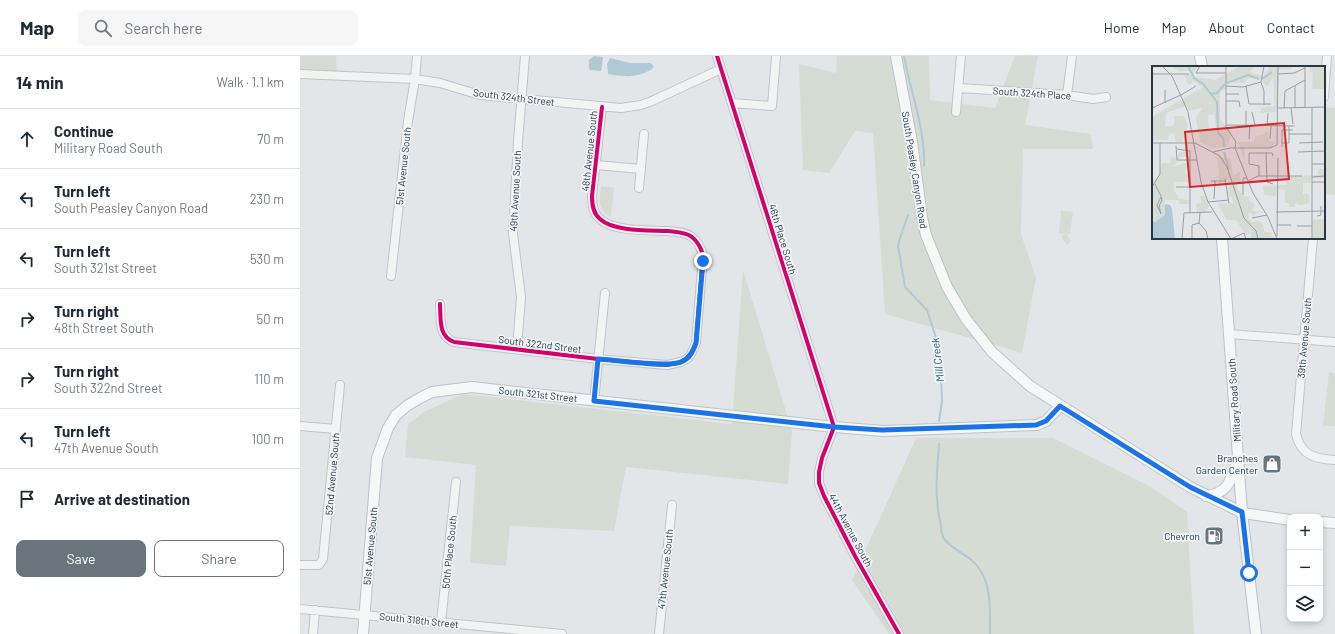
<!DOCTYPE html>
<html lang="en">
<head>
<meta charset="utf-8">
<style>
  body { margin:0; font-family:Barlow,sans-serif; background:#f6f6f7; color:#1f2937 }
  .controls { position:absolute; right:12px; bottom:12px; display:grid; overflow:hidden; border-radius:8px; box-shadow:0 2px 6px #0003 }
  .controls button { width:36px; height:36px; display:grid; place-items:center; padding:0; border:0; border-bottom:1px solid #e0e1e3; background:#fff; color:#1f2937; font:20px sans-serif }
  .stop { position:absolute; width:12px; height:12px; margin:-9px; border:3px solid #1a73e8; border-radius:50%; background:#fff }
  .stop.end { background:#1a73e8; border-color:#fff; box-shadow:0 1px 4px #0008 }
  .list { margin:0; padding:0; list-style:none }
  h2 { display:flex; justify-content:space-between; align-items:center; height:52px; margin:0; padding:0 16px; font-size:17px }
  h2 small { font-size:13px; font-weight:400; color:#747a83 }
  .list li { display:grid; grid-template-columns:26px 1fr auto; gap:12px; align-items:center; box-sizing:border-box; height:60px; padding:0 16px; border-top:1px solid #e0e1e3 }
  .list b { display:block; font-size:15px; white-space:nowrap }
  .list p { margin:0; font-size:13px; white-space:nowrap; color:#747a83 }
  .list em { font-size:13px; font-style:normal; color:#747a83 }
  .actions { display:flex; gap:8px; padding:12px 16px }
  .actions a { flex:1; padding:9px 0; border:1px solid #69757c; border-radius:8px; text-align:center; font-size:14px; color:#69757c }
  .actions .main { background:#69757c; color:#fff }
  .icon { flex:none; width:22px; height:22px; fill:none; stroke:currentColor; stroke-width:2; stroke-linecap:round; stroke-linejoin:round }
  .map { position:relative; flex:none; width:1035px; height:578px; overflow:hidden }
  header { display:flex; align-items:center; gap:24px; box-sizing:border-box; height:56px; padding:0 20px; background:#fff; border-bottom:1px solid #e0e1e3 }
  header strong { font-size:19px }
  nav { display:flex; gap:22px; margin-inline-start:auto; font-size:14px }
  .search { width:280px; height:36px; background:#f6f6f7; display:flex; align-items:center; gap:10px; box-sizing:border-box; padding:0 14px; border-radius:8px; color:#747a83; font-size:15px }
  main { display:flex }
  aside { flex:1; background:#fff }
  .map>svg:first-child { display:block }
</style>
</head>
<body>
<header>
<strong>Map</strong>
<div class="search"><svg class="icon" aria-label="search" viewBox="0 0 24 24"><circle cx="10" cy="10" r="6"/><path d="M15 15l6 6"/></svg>Search here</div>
<nav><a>Home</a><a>Map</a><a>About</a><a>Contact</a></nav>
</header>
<main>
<aside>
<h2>14 min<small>Walk · 1.1 km</small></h2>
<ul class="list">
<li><svg class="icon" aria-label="ahead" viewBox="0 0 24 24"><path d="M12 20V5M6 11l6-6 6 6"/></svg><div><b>Continue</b><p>Military Road South</p></div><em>70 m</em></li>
<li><svg class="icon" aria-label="left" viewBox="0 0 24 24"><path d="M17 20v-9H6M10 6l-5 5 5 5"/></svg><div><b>Turn left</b><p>South Peasley Canyon Road</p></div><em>230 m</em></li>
<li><svg class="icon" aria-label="left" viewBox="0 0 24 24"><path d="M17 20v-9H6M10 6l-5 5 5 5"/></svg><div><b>Turn left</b><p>South 321st Street</p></div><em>530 m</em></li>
<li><svg class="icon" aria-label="right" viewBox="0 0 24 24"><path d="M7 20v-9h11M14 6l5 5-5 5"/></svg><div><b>Turn right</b><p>48th Street South</p></div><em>50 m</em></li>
<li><svg class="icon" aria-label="right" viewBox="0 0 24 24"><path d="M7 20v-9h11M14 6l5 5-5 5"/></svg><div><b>Turn right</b><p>South 322nd Street</p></div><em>110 m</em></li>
<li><svg class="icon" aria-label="left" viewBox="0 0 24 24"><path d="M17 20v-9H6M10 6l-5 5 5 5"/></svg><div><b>Turn left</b><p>47th Avenue South</p></div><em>100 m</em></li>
<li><svg class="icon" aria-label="arrive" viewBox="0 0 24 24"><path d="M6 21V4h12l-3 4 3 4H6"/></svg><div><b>Arrive at destination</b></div></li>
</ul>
<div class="actions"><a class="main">Save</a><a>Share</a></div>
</aside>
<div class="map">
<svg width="1035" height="578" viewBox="0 0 1035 578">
  <rect width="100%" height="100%" fill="#e3e6e8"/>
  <path fill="#d5dcd3" d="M 0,0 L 36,0 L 37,23 L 0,21 Z
    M 537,0 L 629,0 L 630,44 L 695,52 L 715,0 L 738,0 L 725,69 L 791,78 L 793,93 L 723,93 L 721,178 L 736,222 L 722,297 L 585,258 L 573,77 L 555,75 L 529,117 L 503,114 L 499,8 L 536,17 Z
    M 1024,51 L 1035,52 L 1035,139 L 1024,138 Z
    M 301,130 L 314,132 L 311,161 C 297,153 299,145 301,130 Z
    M 761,155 L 773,156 L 770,178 L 766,178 L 771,185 L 767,189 L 761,181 L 765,178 L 759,177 Z
    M 443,214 L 492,375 L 488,428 L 326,411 L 314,475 L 210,470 L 206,510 L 170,507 L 176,409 L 105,401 L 108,368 L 124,356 L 163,338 L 432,368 Z
    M 1029,316 L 1035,317 L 1035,370 L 1023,370 Z
    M 616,382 L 753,382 L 851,431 L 887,456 L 894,578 L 589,578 L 552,524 Z"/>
  <path fill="#b1c9d4" d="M 294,0 L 302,1 L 303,2 L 301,15 L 290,14 L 289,12 L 289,4 Z
    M 310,2 L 330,7 L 350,7 L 353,9 L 354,11 C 349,17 333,21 325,20 C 320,20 314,19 308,18 L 307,8 Z"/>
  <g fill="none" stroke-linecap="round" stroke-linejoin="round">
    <path stroke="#b1c9d4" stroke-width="2" d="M 604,0 C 610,33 626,77 624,110
      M 608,159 L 600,182 L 598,190 L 605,231 L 627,254 L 638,288 L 641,319 L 642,345 L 639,365
      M 639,388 C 637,415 634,442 641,469 C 641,473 642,478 643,481 C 647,489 662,497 669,502 C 693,520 690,551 690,578"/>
    <g stroke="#c1c4c6" stroke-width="10">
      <path id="minor" d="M 417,0 L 534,371 L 522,402 L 519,416 L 519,427 L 524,440 L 555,500 L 599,578
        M 0,18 L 115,23 L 140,27 L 180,39 L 321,52 L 341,49 L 352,45 L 421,13
        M 659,32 L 767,39 L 793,43 L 806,41
        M 767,39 L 772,0
        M 1024,41 L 1027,0
        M 432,47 L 472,50 L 476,0
        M 656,56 L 661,0
        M 296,109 L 341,113
        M 339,132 L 344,78
        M 1013,182 L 996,378 C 1001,400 1016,403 1035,404
        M 91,220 L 108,65 L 115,23 L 117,0
        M 140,248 C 141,263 138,280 154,286 L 298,303 L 367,309 L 381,306 L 388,302 L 391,298 L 396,287 L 403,199 C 401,192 398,186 392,181 C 386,176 376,176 368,175 C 350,174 314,176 300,163 C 293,157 292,149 292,140 L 302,51
        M 929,278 L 1035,286
        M 217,293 L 221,241 L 213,178 L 218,85 L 225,0
        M 294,345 L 305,237
        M 0,370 L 36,373
        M 0,509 L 19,509 L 23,503 L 40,329
        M 0,553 L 262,578
        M 141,566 L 156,426
        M 13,578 L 15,554
        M 359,578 L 372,449"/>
    </g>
    <g stroke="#bec3c6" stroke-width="12">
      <path id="major" d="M 596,0 L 612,86 L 622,161 L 626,179 L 647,231 L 666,263 L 692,296 L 730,330 L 890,431 L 943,457 L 990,464
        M 900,0 L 902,11
        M 922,182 L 942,456 L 956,578
        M 906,440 C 929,437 930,425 937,406
        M 1020,466 L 1035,467
        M 63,578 L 77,402 L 88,372 L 96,359 L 108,349 L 120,342 L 132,336 L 172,331 L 534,371 L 583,375 L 737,369 L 746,365 L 760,350"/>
    </g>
    <use href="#minor" stroke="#f2f4f4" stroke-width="8"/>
    <use href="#major" stroke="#f6f7f7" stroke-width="10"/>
    <g stroke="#f0f5f7" stroke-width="6">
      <path id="cycleway" d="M 417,0 L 534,371 L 522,402 L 519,416 L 519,427 L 524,440 L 555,500 L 599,578
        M 140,248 C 141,263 138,280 154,286 L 298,303 L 367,309 L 381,306 L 388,302 L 391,298 L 396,287 L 403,199 C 401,192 398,186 392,181 C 386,176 376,176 368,175 C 350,174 314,176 300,163 C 293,157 292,149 292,140 L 302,51"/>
    </g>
    <use href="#cycleway" stroke="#d6006c" stroke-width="4"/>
  </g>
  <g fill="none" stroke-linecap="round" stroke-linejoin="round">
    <path stroke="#1a73e8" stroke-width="5" d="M 403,205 L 396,287 C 393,295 390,302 381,306 C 367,312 316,304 298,303 L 294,345 L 534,371 L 582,374 L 736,369 L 746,365 L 760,350 L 890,431 L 942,456 L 949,517"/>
  </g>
  <defs>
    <g id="shop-square" transform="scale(1)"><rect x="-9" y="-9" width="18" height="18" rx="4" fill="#69757c" stroke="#f0f5f7"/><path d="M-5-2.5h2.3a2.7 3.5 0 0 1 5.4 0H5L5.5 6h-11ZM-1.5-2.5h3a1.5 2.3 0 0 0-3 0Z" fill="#fff"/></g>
    <g id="fuel-square" transform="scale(1)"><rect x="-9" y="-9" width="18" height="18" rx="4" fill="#69757c" stroke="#f0f5f7"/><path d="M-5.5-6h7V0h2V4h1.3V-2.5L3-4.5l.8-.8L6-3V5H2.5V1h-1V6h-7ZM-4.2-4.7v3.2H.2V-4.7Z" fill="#fff"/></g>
  </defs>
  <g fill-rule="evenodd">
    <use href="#shop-square" x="972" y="408"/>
    <use href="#fuel-square" x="914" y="480"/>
  </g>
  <g text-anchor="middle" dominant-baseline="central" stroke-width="3.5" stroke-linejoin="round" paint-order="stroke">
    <g font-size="10" fill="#283842" stroke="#f0f5f7">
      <text transform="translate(732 37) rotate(4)">South 324th Place</text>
      <text transform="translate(214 41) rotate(7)">South 324th Street</text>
      <text transform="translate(289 95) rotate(-84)">48th Avenue South</text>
      <text transform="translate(103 110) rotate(-84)">51st Avenue South</text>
      <text transform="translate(615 114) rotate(81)">South Peasley Canyon Road</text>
      <text transform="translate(215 135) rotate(-87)">49th Avenue South</text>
      <text transform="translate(483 183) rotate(73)">46th Place South</text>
      <text transform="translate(1004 282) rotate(-85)">39th Avenue South</text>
      <text transform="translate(240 288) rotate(7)">South 322nd Street</text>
      <text transform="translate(238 338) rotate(6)">South 321st Street</text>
      <text transform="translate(934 344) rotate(-94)">Military Road South</text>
      <text transform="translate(32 418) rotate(-85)">52nd Avenue South</text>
      <text transform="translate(551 474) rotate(62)">44th Avenue South</text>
      <text transform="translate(70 490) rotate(-85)">51st Avenue South</text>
      <text transform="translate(149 496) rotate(-84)">50th Place South</text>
      <text transform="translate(365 513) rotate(-84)">47th Avenue South</text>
      <text transform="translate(119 564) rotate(6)">South 318th Street</text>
    </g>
    <g font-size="10" fill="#283842" stroke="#f0f5f7" text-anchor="end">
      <text x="958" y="402">Branches<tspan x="958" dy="12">Garden Center</tspan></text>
      <text x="900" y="480">Chevron</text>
    </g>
    <g font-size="11" font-style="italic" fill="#316177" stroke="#f0f5f7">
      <text transform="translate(637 304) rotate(-97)">Mill Creek</text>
    </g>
  </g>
  <g transform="translate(852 10)">
    <rect width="173" height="173" fill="#e3e6e8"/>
    <path d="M 19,0 L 46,0 L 42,6 L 42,11 L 63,14 L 88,0 L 103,0 L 98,6 L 111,10 L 119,0 L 140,0 L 140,3 L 127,4 L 125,46 L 109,47 L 109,42 L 123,40 L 121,11 L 116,20 L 111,17 L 111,14 L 97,12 L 92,17 L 82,17 L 79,14 L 74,17 L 74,23 L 68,24 L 68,53 L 80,67 L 75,81 L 61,82 L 48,76 L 44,52 L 50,42 L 36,45 L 34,40 L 14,47 L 13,60 L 21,60 L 23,56 L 22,50 L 32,50 L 36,59 L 30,76 L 24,76 L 22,67 L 17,68 L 16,74 L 0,74 L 0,51 L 51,21 L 40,14 L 40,17 L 36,19 L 32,9 L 39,9 L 38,5 L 27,5 ZM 62,48 L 64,62 L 57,62 L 56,49 ZM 158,0 L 173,0 L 173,31 L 172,23 L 160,23 L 161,7 L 157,5 ZM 113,66 L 116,66 L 117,75 L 123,75 L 123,78 L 118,82 L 92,81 L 93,96 L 86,76 L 102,76 L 103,70 L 113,69 ZM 27,86 L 36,86 L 36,91 L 28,91 L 21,101 L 34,97 L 33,108 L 39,108 L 39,116 L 22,116 L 22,124 L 27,133 L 37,134 L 38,138 L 27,138 L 26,134 L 13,134 L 13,149 L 2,156 L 0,115 L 7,109 L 10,97 L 18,97 L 19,91 L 25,92 ZM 65,90 L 79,93 L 81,110 L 88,106 L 89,116 L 85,116 L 85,121 L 91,130 L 97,131 L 97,135 L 103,138 L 100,145 L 113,146 L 104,147 L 102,151 L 97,146 L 96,153 L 100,156 L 109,155 L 113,166 L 119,166 L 121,173 L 99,173 L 99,167 L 94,169 L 84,154 L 75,154 L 66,138 L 81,137 L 80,130 L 78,131 L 76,124 L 76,114 L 70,114 L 67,123 L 67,112 L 60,112 L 67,110 ZM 166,103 L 173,103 L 173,112 L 159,112 L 159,117 L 151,117 L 151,128 L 157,128 L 157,137 L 149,139 L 143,137 L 143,141 L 137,141 L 137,137 L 133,137 L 133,124 L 125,123 L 124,130 L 112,129 L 111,120 L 134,119 L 133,111 L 166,109 ZM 48,130 L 53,130 L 57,141 L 54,146 L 45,146 L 44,138 L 50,137 ZM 173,153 L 173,173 L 161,173 L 160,154 Z" fill="#d5dcd3" fill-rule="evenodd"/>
    <path d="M 13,138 L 18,139 L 20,143 L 23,173 L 0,173 L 0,155 L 3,156 L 13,149 Z" fill="#b1c9d4"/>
    <path fill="none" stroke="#b1c9d4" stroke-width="2" d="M 36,0 L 42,12 L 51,18 L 65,36 L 66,67 L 71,72 L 72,81M 110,13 L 120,6M 75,17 L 96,9 L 107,13M 58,28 L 65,27 L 73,18M 72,86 L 77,103"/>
    <path fill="none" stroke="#98a0a6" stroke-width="1" d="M 10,0 L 20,10 L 36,46 L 49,116 L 56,136 L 79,173M 48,0 L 44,7 L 74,7M 74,0 L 74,61 L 84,76 L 83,82 L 101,127 L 116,151 L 125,173M 112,0 L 109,16 L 112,25 L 112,39M 1,8 L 37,8M 126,8 L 142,7 L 153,2M 74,20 L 91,21 L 109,16M 94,20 L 97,38 L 119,38M 74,28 L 87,28M 29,29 L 44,20M 74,35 L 87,35 L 88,41M 13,37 L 13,24M 0,42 L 29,29M 126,42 L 173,41M 132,42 L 133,25 L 153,14M 139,42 L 141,58M 143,42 L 143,20M 153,42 L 153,0M 100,46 L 103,59M 74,59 L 143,60M 94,59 L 94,45M 115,60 L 116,47M 137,68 L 160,68M 97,73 L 98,59M 118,73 L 119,60M 0,77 L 43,77 L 68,90 L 75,101 L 92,152 L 104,165 L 106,173M 130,77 L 137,77 L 137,60M 147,77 L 171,76M 24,80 L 25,94 L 45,94M 130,81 L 130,64 L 141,64M 25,83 L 38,85 L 38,147M 61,86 L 78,82 L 118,82 L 125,79 L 126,0M 114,86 L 115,116 L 121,118M 146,86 L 173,85M 160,98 L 173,98M 107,110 L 107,100 L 97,98 L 97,87 L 120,87 L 121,90M 160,111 L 173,110M 73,113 L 77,137M 59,115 L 73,115M 96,115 L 106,110 L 150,110M 160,116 L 173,116M 3,118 L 9,130 L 10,134 L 7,140 L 9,148 L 5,139 L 9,131M 0,121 L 8,108 L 8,77M 24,121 L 38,121M 91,129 L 91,112 L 95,112M 62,133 L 63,115M 56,136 L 77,134M 124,146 L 173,145M 48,147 L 47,157 L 54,165 L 56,173M 165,150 L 169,149 L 169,140M 100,152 L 115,149M 125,159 L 139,159M 145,160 L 160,160M 125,170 L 126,92M 30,173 L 32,147 L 60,146M 40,173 L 40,159 L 47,157M 79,173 L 92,167 L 94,173M 160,173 L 160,42"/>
    <path fill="#d62828" fill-opacity="0.15" stroke="#d62828" stroke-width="2" d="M 132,57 L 137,113 L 38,121 L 33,66 Z"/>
    <rect width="173" height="173" fill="none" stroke="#283842" stroke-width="2"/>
  </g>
</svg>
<div class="controls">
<button>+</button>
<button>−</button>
<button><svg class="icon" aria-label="layers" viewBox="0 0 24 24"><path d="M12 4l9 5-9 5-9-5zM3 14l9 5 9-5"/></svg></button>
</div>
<div class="stop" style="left:949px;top:517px"></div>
<div class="stop end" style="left:403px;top:205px"></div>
</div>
</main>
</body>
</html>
